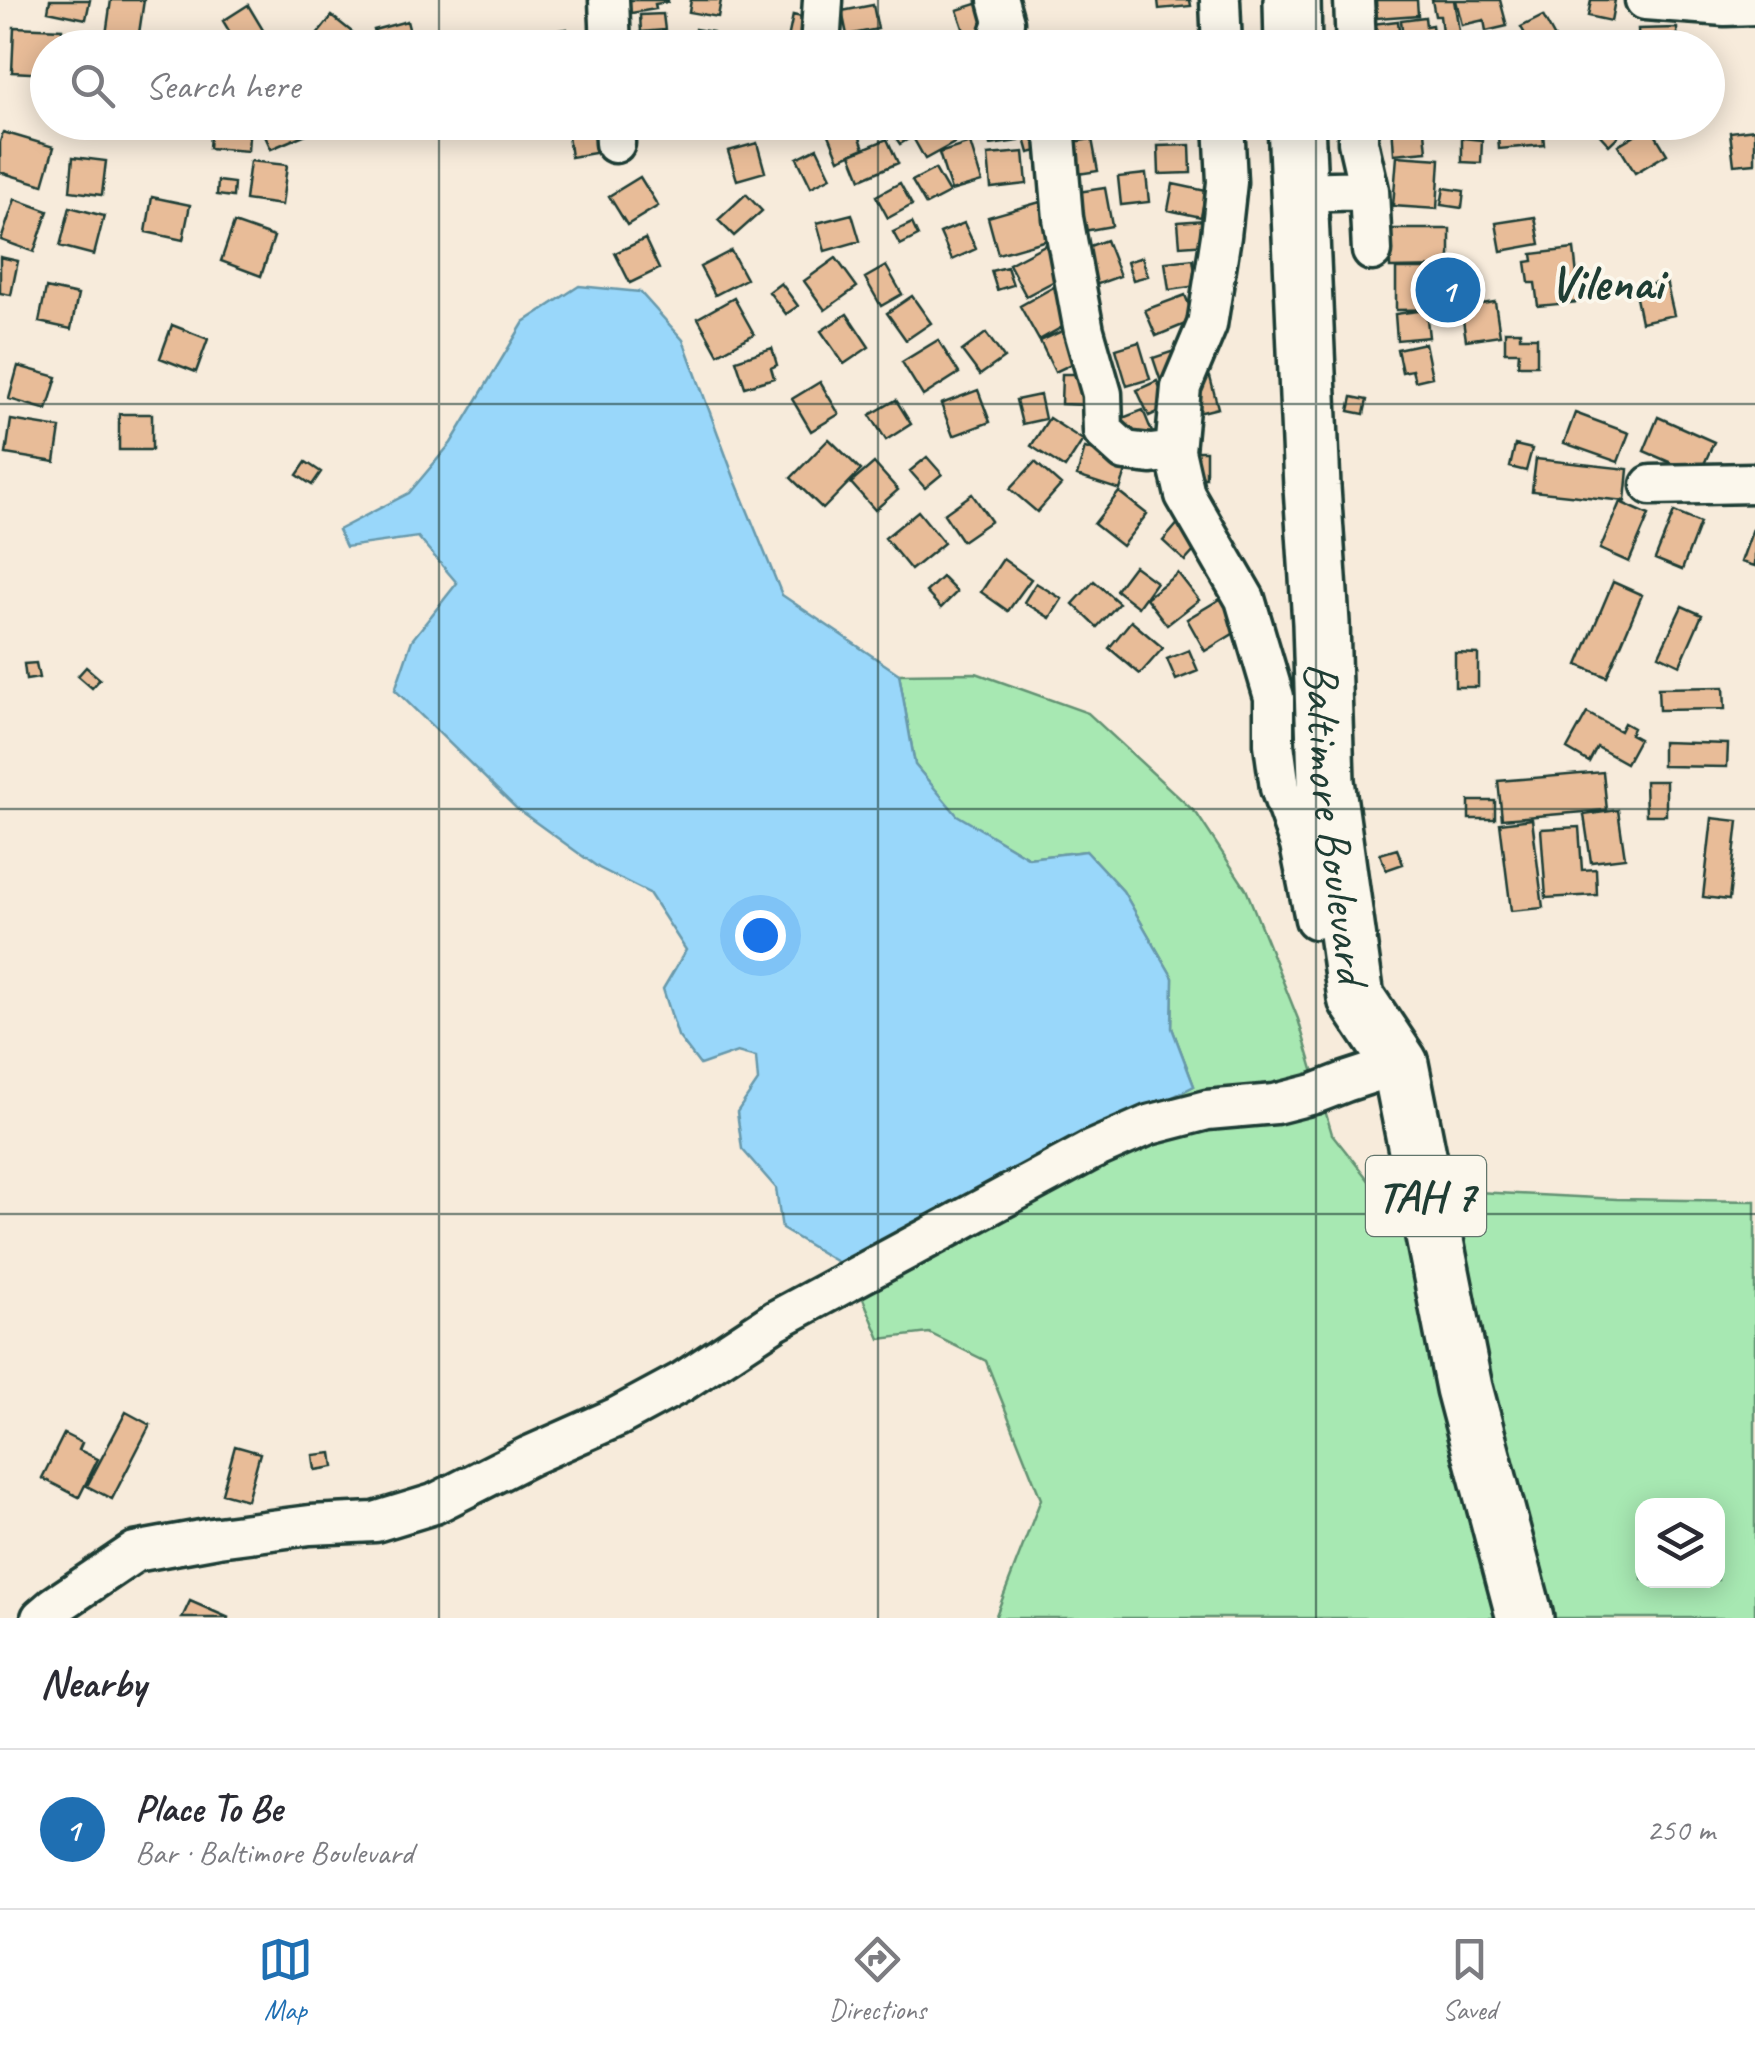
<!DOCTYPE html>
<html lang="en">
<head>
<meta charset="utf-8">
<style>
  body { margin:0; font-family:Caveat,sans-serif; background:#f7f7f7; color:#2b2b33 }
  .controls { position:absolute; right:30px; bottom:30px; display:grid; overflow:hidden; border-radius:20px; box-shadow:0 5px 25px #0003 }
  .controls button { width:90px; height:90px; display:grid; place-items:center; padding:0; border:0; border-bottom:2px solid #e1e1e2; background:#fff; color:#2b2b33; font:50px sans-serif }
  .you { position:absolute; left:760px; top:935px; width:35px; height:35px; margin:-25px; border:8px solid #fff; border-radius:50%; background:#1a73e8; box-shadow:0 0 0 15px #1a73e833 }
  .badge { display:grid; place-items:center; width:65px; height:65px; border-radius:50%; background:#1f6fb2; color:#fff; font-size:32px; font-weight:700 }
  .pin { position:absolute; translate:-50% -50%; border:5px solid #fff; box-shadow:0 2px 10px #0006 }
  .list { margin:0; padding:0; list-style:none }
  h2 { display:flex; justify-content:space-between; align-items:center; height:130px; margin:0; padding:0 40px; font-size:42px }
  h2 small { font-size:32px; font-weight:400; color:#7c7c81 }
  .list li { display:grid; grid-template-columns:65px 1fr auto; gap:30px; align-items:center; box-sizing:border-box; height:160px; padding:0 40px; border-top:2px solid #e1e1e2 }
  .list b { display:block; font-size:38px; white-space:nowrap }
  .list p { margin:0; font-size:32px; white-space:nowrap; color:#7c7c81 }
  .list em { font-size:32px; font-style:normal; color:#7c7c81 }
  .icon { flex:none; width:55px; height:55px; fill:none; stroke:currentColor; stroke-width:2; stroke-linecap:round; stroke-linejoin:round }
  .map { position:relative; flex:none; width:1755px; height:1618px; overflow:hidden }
  .search { position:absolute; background:#fff; box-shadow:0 5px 25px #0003; left:30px; right:30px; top:30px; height:110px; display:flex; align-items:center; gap:25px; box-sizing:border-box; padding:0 35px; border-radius:55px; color:#7c7c81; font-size:38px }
  .sheet { height:290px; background:#fff }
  nav { display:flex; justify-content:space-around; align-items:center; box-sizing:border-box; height:140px; border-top:2px solid #e1e1e2; background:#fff; font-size:28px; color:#7c7c81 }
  nav a { display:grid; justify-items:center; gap:5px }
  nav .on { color:#1f6fb2 }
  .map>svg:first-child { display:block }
</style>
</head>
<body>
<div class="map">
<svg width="1755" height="1618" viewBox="0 0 1755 1618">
  <rect width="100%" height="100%" fill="#f7ebdb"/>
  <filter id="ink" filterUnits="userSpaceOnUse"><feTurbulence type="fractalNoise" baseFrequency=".01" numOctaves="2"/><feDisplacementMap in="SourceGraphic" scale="20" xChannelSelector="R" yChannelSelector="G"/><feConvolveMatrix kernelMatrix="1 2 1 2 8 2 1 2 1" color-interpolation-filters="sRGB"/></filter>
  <g filter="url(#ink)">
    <path fill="#a7e8b2" stroke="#639273" stroke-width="2.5" fill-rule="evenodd" d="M 976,673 L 1088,713 L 1197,814 L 1246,889 L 1298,1019 L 1332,1134 L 1374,1187 L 1617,1199 L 1755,1201 L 1755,1618 L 995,1618 L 1041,1499 L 986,1361 L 929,1333 L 880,1339 L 851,1270 L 1042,1164 L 1194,1086 L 1172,1028 L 1173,978 L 1123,891 L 1086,851 L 1029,858 L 957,816 L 915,765 L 899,674 ZM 1642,1506 L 1718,1506 L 1718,1580 L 1642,1580 Z"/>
    <path fill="#99d7fa" stroke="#6899ab" stroke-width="2.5" d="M 579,286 L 640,292 L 683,340 L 735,480 L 782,595 L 899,674 L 915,765 L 957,815 L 1029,858 L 1086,851 L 1123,891 L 1173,978 L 1172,1028 L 1194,1086 L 1042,1164 L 851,1270 L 782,1229 L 776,1188 L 742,1149 L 737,1112 L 758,1081 L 756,1057 L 737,1052 L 700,1065 L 678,1036 L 663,989 L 686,950 L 649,893 L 599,868 L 516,808 L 395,690 L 412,640 L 457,583 L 418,537 L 346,547 L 338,530 L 409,493 L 451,443 L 524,322 Z"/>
    <path fill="#e8bc98" stroke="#1f3d34" stroke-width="2.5" d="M 50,0 L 90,0 L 86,19 L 48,11 Z
      M 111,0 L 144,0 L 138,40 L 106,35 Z
      M 628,0 L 668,0 L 668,2 L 655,4 L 656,9 L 631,13 Z
      M 691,0 L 721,0 L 718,17 L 689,12 Z
      M 989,0 L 995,35 L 968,43 L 957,10 Z
      M 1158,0 L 1190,0 L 1191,6 L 1159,9 Z
      M 1376,0 L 1417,0 L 1418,15 L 1377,18 Z
      M 1432,0 L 1454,0 L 1460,37 L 1443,39 L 1440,16 L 1435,16 Z
      M 1456,0 L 1500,0 L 1507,26 L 1486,31 L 1484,20 L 1462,25 Z
      M 1591,0 L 1615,0 L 1611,21 L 1588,16 Z
      M 248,5 L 263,30 L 238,46 L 223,21 Z
      M 873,5 L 878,29 L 847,35 L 842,11 Z
      M 663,14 L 665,30 L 641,32 L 640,15 Z
      M 793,15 L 818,21 L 812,45 L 788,39 Z
      M 332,16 L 352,32 L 340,48 L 334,48 L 317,35 Z
      M 1543,16 L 1555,38 L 1533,48 L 1521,27 Z
      M 1425,17 L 1426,26 L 1432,25 L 1434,41 L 1421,42 L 1421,48 L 1404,48 L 1401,20 Z
      M 407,21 L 414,48 L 379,48 L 374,30 Z
      M 1398,21 L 1401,48 L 1375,48 L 1372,24 Z
      M 14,27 L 62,29 L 62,48 L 48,48 L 48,74 L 12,72 Z
      M 1677,28 L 1678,48 L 1639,48 L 1638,29 Z
      M 567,29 L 570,48 L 547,48 L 545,32 Z
      M 695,29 L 713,32 L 711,48 L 692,48 Z
      M 865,34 L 873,48 L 843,48 Z
      M 1186,40 L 1186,48 L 1161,48 L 1161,41 Z
      M 211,122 L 250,122 L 248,151 L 209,148 Z
      M 266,122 L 301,122 L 306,134 L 271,149 L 260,125 Z
      M 566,122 L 596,122 L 601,152 L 571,157 Z
      M 628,122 L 657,122 L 658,133 L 629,136 Z
      M 847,122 L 854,122 L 864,148 L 839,159 L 827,130 Z
      M 893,122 L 900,122 L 910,138 L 900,144 L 888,126 Z
      M 910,122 L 974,122 L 978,130 L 925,159 L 906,125 Z
      M 987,122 L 1017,122 L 1019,141 L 990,145 Z
      M 1099,122 L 1126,122 L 1126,128 L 1100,132 Z
      M 1161,122 L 1194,122 L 1194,138 L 1161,139 Z
      M 1424,122 L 1427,151 L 1394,154 L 1392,124 Z
      M 1497,122 L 1542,122 L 1544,145 L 1499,149 Z
      M 1588,122 L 1633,122 L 1609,145 Z
      M 1041,126 L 1047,149 L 1029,153 L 1023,131 Z
      M 1650,126 L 1667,154 L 1635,173 L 1618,145 Z
      M 1755,129 L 1755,163 L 1734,165 L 1730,132 Z
      M 3,132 L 54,147 L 43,185 L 0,172 L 0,142 Z
      M 1462,138 L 1482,140 L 1481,163 L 1462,162 Z
      M 887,139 L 898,163 L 861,179 L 851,154 Z
      M 1092,139 L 1098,171 L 1071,175 L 1066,143 Z
      M 757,143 L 765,172 L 737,180 L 728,151 Z
      M 970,143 L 982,182 L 951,191 L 939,153 Z
      M 1190,145 L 1191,173 L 1159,174 L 1158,146 Z
      M 817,148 L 831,177 L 811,187 L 797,158 Z
      M 1024,152 L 1027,184 L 991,188 L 988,155 Z
      M 1397,156 L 1440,159 L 1437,209 L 1393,206 Z
      M 73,157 L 106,161 L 102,195 L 70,191 Z
      M 250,161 L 287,165 L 282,205 L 245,200 Z
      M 935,169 L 949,193 L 926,205 L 912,181 Z
      M 1146,174 L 1149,202 L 1121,205 L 1118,177 Z
      M 640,177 L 658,206 L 627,225 L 609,196 Z
      M 218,181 L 234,183 L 233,197 L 217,195 Z
      M 900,183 L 912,205 L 888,218 L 876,196 Z
      M 1173,184 L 1206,191 L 1201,217 L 1168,210 Z
      M 1105,188 L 1112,226 L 1078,232 L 1071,193 Z
      M 1444,188 L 1464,191 L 1462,208 L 1441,205 Z
      M 746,194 L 762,211 L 734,236 L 718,220 Z
      M 152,197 L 190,205 L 183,240 L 146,232 Z
      M 15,199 L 48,211 L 34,252 L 1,240 Z
      M 1047,200 L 1058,237 L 998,254 L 988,217 Z
      M 70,207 L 104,216 L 94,255 L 60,246 Z
      M 852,214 L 860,241 L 825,251 L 817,223 Z
      M 1535,217 L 1540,244 L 1501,251 L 1496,223 Z
      M 1205,220 L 1207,244 L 1180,246 L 1178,222 Z
      M 234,223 L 274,237 L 261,276 L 221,261 Z
      M 912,223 L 918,236 L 900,245 L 893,232 Z
      M 964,223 L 976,249 L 952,260 L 940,233 Z
      M 1390,229 L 1450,229 L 1450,267 L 1390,268 Z
      M 645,239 L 659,269 L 630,283 L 615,253 Z
      M 1106,240 L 1120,276 L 1090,287 L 1079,259 L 1090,254 L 1087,247 Z
      M 1045,245 L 1062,277 L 1026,296 L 1009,264 Z
      M 1574,249 L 1580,302 L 1538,306 L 1535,283 L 1529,283 L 1526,262 L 1533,261 L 1532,254 Z
      M 731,251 L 746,279 L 715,295 L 700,267 Z
      M 0,257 L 18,261 L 11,295 L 0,293 Z
      M 1142,257 L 1148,276 L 1133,280 L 1127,262 Z
      M 836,258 L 857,287 L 825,310 L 804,281 Z
      M 1193,259 L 1197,286 L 1169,290 L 1165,262 Z
      M 886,266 L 902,294 L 881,306 L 865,278 Z
      M 1007,267 L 1013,285 L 997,290 L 991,271 Z
      M 1396,269 L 1455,269 L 1456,309 L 1396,310 Z
      M 1666,281 L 1674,315 L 1641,322 L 1634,288 Z
      M 781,283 L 798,306 L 786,314 L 769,292 Z
      M 1061,283 L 1080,317 L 1039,340 L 1020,306 Z
      M 46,288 L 78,295 L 71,329 L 39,322 Z
      M 1185,295 L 1195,320 L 1156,336 L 1145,310 Z
      M 912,296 L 931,323 L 906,340 L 887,313 Z
      M 734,298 L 754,334 L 718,354 L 698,318 Z
      M 1495,302 L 1500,335 L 1466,340 L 1461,307 Z
      M 1426,310 L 1429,337 L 1397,340 L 1395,314 Z
      M 847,314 L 869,347 L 844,364 L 821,331 Z
      M 172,325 L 208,339 L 196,372 L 160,358 Z
      M 1075,325 L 1089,356 L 1055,372 L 1040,341 Z
      M 1505,331 L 1520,331 L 1520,337 L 1537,337 L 1537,365 L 1518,365 L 1519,352 L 1505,352 Z
      M 986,333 L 1004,358 L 980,375 L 962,351 Z
      M 938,340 L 959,373 L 923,396 L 902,362 Z
      M 1139,342 L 1150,379 L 1127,386 L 1116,349 Z
      M 1425,343 L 1432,377 L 1415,381 L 1412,370 L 1402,372 L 1397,349 Z
      M 772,348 L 777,365 L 771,368 L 774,378 L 745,387 L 736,360 Z
      M 1177,350 L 1185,375 L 1161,382 L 1153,358 Z
      M 18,366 L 57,377 L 47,410 L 9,399 Z
      M 1062,374 L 1091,374 L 1090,405 L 1061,404 Z
      M 1210,377 L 1218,408 L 1194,414 L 1186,383 Z
      M 1157,381 L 1169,407 L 1149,416 L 1137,390 Z
      M 820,382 L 839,414 L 811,431 L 792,399 Z
      M 978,390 L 990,422 L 953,436 L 941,404 Z
      M 1040,395 L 1045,419 L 1022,424 L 1016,400 Z
      M 1352,397 L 1367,400 L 1364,414 L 1349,411 Z
      M 896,400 L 911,424 L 886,440 L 870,415 Z
      M 1143,410 L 1154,437 L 1131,446 L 1120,419 Z
      M 1575,413 L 1629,433 L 1618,462 L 1564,443 Z
      M 119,414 L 152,414 L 152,450 L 119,450 Z
      M 1658,417 L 1714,442 L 1699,475 L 1644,451 Z
      M 1049,418 L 1083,440 L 1065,468 L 1031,446 Z
      M 11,420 L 60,428 L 55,462 L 6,454 Z
      M 829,439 L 861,470 L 823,509 L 791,478 Z
      M 1515,445 L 1532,449 L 1526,471 L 1510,467 Z
      M 1085,448 L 1129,462 L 1120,490 L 1077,476 Z
      M 1187,451 L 1206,451 L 1206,478 L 1187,478 Z
      M 927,457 L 942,474 L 925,488 L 910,471 Z
      M 1536,459 L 1628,469 L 1625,501 L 1532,491 Z
      M 306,462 L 321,472 L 312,485 L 297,475 Z
      M 1035,462 L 1061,485 L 1037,512 L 1010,489 Z
      M 874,463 L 898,490 L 875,510 L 851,483 Z
      M 1119,492 L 1147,514 L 1122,546 L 1094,524 Z
      M 972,494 L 991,521 L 962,541 L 944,514 Z
      M 1620,502 L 1649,515 L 1629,562 L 1600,549 Z
      M 918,511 L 944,543 L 911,570 L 885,538 Z
      M 1674,512 L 1700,523 L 1682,570 L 1655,559 Z
      M 1180,521 L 1203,541 L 1185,561 L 1163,541 Z
      M 1755,523 L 1755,566 L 1741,562 Z
      M 1003,559 L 1031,579 L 1008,611 L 981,592 Z
      M 1134,566 L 1156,582 L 1138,607 L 1116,590 Z
      M 1178,573 L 1199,600 L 1167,625 L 1146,598 Z
      M 942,577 L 957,592 L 941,608 L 926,592 Z
      M 1094,581 L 1119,603 L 1097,627 L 1073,604 Z
      M 1613,582 L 1642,595 L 1607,677 L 1578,665 Z
      M 1036,583 L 1062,599 L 1050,618 L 1024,602 Z
      M 1222,598 L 1241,629 L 1205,651 L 1187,619 Z
      M 1682,606 L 1702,615 L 1680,665 L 1659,655 Z
      M 1131,621 L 1163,648 L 1140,674 L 1109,648 Z
      M 1189,650 L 1198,671 L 1176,680 L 1167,659 Z
      M 1455,653 L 1478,654 L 1478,687 L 1455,687 Z
      M 36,663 L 39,678 L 26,680 L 24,664 Z
      M 86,667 L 100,679 L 92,688 L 78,676 Z
      M 1724,687 L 1725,709 L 1659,710 L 1658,688 Z
      M 1587,713 L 1620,731 L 1624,723 L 1633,728 L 1630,734 L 1639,739 L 1626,763 L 1597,747 L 1589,762 L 1567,749 Z
      M 1662,742 L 1728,744 L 1727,767 L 1662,766 Z
      M 1603,772 L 1607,810 L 1502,819 L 1498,781 Z
      M 1645,781 L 1666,781 L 1666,815 L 1646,815 Z
      M 1469,801 L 1495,801 L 1495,819 L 1469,819 Z
      M 1618,810 L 1625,858 L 1591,862 L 1584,815 Z
      M 1712,818 L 1738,821 L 1729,900 L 1703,897 Z
      M 1532,819 L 1543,908 L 1511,911 L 1500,823 Z
      M 1579,827 L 1582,870 L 1596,869 L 1597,895 L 1546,898 L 1541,829 Z
      M 1397,849 L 1403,864 L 1386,870 L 1380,854 Z
      M 126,1412 L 150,1425 L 112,1499 L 87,1486 Z
      M 64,1434 L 82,1443 L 79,1450 L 98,1459 L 79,1497 L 42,1478 Z
      M 235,1446 L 260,1453 L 247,1500 L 222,1493 Z
      M 332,1453 L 334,1467 L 315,1470 L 313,1455 Z
      M 190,1601 L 229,1618 L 182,1618 Z"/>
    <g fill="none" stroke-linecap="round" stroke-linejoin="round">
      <g stroke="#1f3d34" stroke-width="45">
        <path id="minor" d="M 609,0 L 611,48
          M 1220,0 L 1222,48
          M 1354,0 L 1356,48
          M 1645,0 L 1725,6 L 1755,5
          M 820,48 L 823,0
          M 995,48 L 1004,22 L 998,0
          M 614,122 L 615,143
          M 1046,122 L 1056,137 L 1063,218 L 1084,331 L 1102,394 L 1103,431 L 1125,451 L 1151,454 L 1175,451
          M 1224,122 L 1227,182 L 1221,236 L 1207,325 L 1181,387 L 1175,451 L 1185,495 L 1245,599 L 1274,697 L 1274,744 L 1280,788 L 1300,845 L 1315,919
          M 1369,190 L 1372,251
          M 1298,192 L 1369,190 L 1358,142 L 1358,122
          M 1651,485 L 1755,483
          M 41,1618 L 55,1606 L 135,1552 L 218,1537 L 310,1525 L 375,1522 L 434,1504 L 529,1456 L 617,1417 L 682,1382 L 776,1320 L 1092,1150 L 1149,1125 L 1207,1110 L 1275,1104 L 1314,1094 L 1345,1082 L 1400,1064"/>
      </g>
      <g stroke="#1f3d34" stroke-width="62">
        <g id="highway">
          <path d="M 1292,0 L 1293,48"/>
          <path id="s1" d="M 1296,122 L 1312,487 L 1321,623 L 1326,781 L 1356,998 L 1400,1064 L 1464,1388 L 1525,1618"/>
        </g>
      </g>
      <use href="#minor" stroke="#fbf7ec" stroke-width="38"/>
      <use href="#highway" stroke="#fbf7ec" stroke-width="55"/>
    </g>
  </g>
  <path fill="none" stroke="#1f3d34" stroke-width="2.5" stroke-opacity="0.55" d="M 439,0 L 439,48M 878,0 L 878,48M 1316,0 L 1316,48M 439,122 L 439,1618M 878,122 L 878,1618M 1316,122 L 1316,1618M 0,404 L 1755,404M 0,809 L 1755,809M 0,1214 L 1755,1214"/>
  <g text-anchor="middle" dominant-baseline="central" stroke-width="8" stroke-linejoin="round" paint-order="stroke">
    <rect fill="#fbf7ec" stroke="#61756b" stroke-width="2.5" x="1366" y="1156" width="120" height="80" rx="8"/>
    <g font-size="45" font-weight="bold" fill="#1f3d34">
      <text x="1426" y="1196">TAH 7</text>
    </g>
    <g font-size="48" fill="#1f3d34" stroke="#fbf7ec">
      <text stroke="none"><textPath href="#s1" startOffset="702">Baltimore Boulevard</textPath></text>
    </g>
    <g font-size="50" font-weight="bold" fill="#1f3d34" stroke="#fbf7ec">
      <text x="1606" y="282">Vilenai</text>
    </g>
  </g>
</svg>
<div class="controls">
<button><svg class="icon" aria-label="layers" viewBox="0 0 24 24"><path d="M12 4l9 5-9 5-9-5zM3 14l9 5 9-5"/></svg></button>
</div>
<div class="you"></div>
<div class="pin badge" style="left:1448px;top:290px">1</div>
<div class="search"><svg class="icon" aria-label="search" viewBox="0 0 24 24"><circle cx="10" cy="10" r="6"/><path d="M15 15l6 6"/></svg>Search here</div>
</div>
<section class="sheet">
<h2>Nearby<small></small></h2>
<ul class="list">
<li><span class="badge">1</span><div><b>Place To Be</b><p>Bar · Baltimore Boulevard</p></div><em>250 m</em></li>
</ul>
</section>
<nav>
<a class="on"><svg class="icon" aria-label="map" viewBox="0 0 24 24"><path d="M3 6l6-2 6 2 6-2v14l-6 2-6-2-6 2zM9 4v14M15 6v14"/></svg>Map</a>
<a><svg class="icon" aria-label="directions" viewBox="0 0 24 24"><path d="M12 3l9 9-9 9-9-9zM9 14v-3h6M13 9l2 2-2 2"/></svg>Directions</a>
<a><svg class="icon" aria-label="saved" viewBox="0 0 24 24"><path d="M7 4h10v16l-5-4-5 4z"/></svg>Saved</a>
</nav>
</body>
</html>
